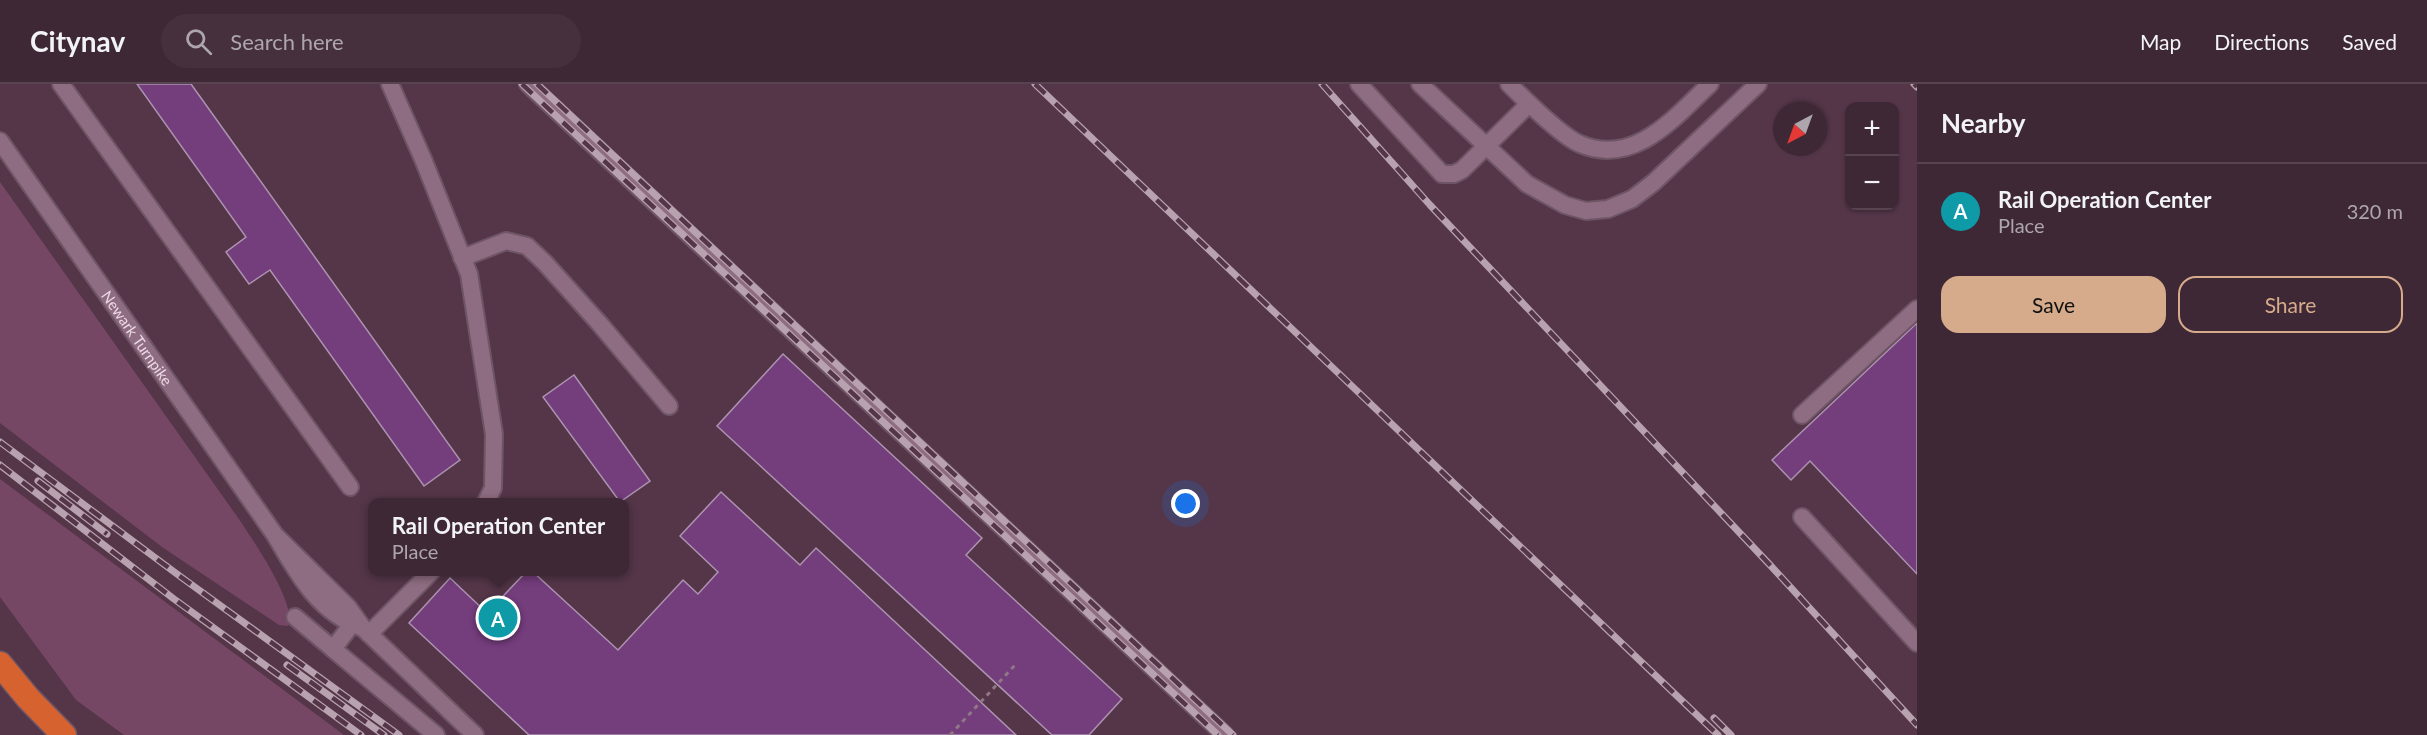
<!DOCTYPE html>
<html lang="en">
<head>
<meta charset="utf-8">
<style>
  body { margin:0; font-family:Lato,sans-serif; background:#46303e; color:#f1f3f6 }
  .controls { position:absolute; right:18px; top:18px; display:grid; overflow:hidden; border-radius:12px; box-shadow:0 2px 4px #0004 }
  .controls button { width:54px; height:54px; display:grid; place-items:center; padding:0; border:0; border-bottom:2px solid #584451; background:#3f2836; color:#f1f3f6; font:30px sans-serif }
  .compass { position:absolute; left:1773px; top:18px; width:54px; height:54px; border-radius:50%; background:#3f2836; box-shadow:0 2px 4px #0004; rotate:221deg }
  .you { position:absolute; left:1186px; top:420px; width:21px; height:21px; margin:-15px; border:4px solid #fff; border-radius:50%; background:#1a73e8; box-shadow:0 0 0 9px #1a73e833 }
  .badge { display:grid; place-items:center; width:39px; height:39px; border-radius:50%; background:#d6ab8b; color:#fff; font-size:20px; font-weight:700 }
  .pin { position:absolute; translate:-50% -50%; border:3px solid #fff; box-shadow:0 2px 6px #0006 }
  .popup { position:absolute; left:368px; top:414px; width:261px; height:78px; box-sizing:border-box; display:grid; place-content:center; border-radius:12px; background:#3f2836; filter:drop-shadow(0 2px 4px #0005); font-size:20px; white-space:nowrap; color:#ada6ad }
  .popup b { font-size:22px; color:#f1f3f6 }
  .popup::after { content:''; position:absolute; left:50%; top:100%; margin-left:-12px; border:12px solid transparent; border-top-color:#3f2836 }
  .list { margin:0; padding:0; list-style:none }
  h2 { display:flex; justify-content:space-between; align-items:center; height:78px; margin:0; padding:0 24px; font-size:26px }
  h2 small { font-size:20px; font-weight:400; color:#ada6ad }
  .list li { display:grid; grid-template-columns:39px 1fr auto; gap:18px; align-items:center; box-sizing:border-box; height:96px; padding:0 24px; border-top:2px solid #584451 }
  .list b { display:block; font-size:22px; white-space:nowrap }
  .list p { margin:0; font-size:20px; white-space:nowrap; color:#ada6ad }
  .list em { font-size:20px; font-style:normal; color:#ada6ad }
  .actions { display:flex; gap:12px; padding:18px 24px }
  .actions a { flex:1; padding:14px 0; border:2px solid #d6ab8b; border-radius:18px; text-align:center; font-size:21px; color:#d6ab8b }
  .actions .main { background:#d6ab8b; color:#111 }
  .icon { flex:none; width:33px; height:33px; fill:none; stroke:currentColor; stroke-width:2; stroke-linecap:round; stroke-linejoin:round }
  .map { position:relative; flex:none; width:1917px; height:651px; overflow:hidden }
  header { display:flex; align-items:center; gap:36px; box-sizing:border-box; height:84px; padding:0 30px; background:#3f2836; border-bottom:2px solid #584451 }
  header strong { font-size:28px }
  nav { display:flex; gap:33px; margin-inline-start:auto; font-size:21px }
  .search { width:420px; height:54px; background:#46303e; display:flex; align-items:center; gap:15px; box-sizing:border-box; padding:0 21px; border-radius:33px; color:#ada6ad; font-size:22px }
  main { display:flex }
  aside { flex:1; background:#3f2836 }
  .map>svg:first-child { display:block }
</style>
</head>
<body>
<header>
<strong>Citynav</strong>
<div class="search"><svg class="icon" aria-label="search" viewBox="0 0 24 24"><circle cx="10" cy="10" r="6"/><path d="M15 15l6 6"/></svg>Search here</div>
<nav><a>Map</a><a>Directions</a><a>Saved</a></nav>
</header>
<main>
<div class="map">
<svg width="1917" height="651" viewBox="0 0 1917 651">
  <rect width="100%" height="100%" fill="#543648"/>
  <path fill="#764665" d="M 0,98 L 241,438 C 257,463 291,511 290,540 L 287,542 L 279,541 L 162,463 L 0,339 Z
    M 0,395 L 344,651 L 124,651 L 76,616 L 0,513 Z"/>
  <path fill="#743d7c" stroke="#ac93b0" stroke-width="1.5" d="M 137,0 L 191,0 L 460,376 L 424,402 L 270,186 L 249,200 L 226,168 L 246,153 Z
    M 1917,239 L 1917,490 L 1810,377 L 1791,396 L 1772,376 Z
    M 783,270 L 982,454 L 966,471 L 1122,615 L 1089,651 L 1052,651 L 717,342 Z
    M 574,291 L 650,397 L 620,418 L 543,313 Z
    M 721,408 L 800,481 L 816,464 L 1016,651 L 529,651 L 409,539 L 450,494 L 487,529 L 526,488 L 533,488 L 618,566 L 683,496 L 698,510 L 718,488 L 680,452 Z"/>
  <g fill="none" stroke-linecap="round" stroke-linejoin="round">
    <g stroke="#6e5565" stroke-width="20">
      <g id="minor">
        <path d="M 61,0 L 350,403"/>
        <path d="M 390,0 L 423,75 L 469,190 L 494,350 L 493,404 L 486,418"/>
        <path d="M 528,0 L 1225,651"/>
        <path d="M 1359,0 L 1442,90 L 1454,90 L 1462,86 L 1529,20"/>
        <path d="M 1420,0 L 1527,100 L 1565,121 L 1586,127 L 1608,125 L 1632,115 L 1653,99 L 1758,0"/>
        <path d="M 1509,0 C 1524,15 1562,53 1580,60 C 1634,83 1674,34 1710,0"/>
        <path id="s1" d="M 0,57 L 275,451 C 297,489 319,530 363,544 L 348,523 L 275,451"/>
        <path d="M 462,174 L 506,157 L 527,162 L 545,179 L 599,239 L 669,322"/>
        <path d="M 1802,331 L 1917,225"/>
        <path d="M 1802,433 L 1917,559"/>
        <path d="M 295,533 L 333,565"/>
        <path d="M 352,540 L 333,565 L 436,651"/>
        <path d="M 363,544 L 475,651"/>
        <path d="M 369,550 L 431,488"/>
      </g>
    </g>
    <g stroke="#6e5565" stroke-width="27">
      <path id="highway" d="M 0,580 L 28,614 L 64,651"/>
    </g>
    <path stroke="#907786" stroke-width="3" stroke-dasharray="4.5 4.5" stroke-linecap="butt" d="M 950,651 L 1016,580"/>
    <use href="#minor" stroke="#8e6c81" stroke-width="16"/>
    <use href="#highway" stroke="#d66230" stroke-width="24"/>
    <g stroke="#b8a2af" stroke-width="7">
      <path id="rail" d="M 522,0 L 1218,651
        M 537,0 L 1233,651
        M 1035,0 L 1718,651
        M 1322,0 L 1430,121 L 1771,482 L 1917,641
        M 1914,0 L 1917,3
        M 0,358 L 181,493 L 399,651
        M 0,381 L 174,515 L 361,651
        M 38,397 L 107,450
        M 287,581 L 384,651
        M 1714,634 L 1731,651"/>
    </g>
    <use href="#rail" stroke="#543648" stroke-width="4.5" stroke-dasharray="14" stroke-linecap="butt"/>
  </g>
  <g text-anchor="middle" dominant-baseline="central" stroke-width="6" stroke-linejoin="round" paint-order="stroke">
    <g font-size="15" fill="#ecd9e4" stroke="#543648">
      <text stroke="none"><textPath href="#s1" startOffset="240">Newark Turnpike</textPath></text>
    </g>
  </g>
</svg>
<div class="controls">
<button>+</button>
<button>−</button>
</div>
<svg class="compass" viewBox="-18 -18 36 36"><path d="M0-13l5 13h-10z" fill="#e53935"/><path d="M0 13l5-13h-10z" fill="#ada6ad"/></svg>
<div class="you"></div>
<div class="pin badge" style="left:498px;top:534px;background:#0f9aa8">A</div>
<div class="popup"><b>Rail Operation Center</b>Place</div>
</div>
<aside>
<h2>Nearby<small></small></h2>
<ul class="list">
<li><span class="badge" style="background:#0f9aa8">A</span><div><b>Rail Operation Center</b><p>Place</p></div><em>320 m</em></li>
</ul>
<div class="actions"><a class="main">Save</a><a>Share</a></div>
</aside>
</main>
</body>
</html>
